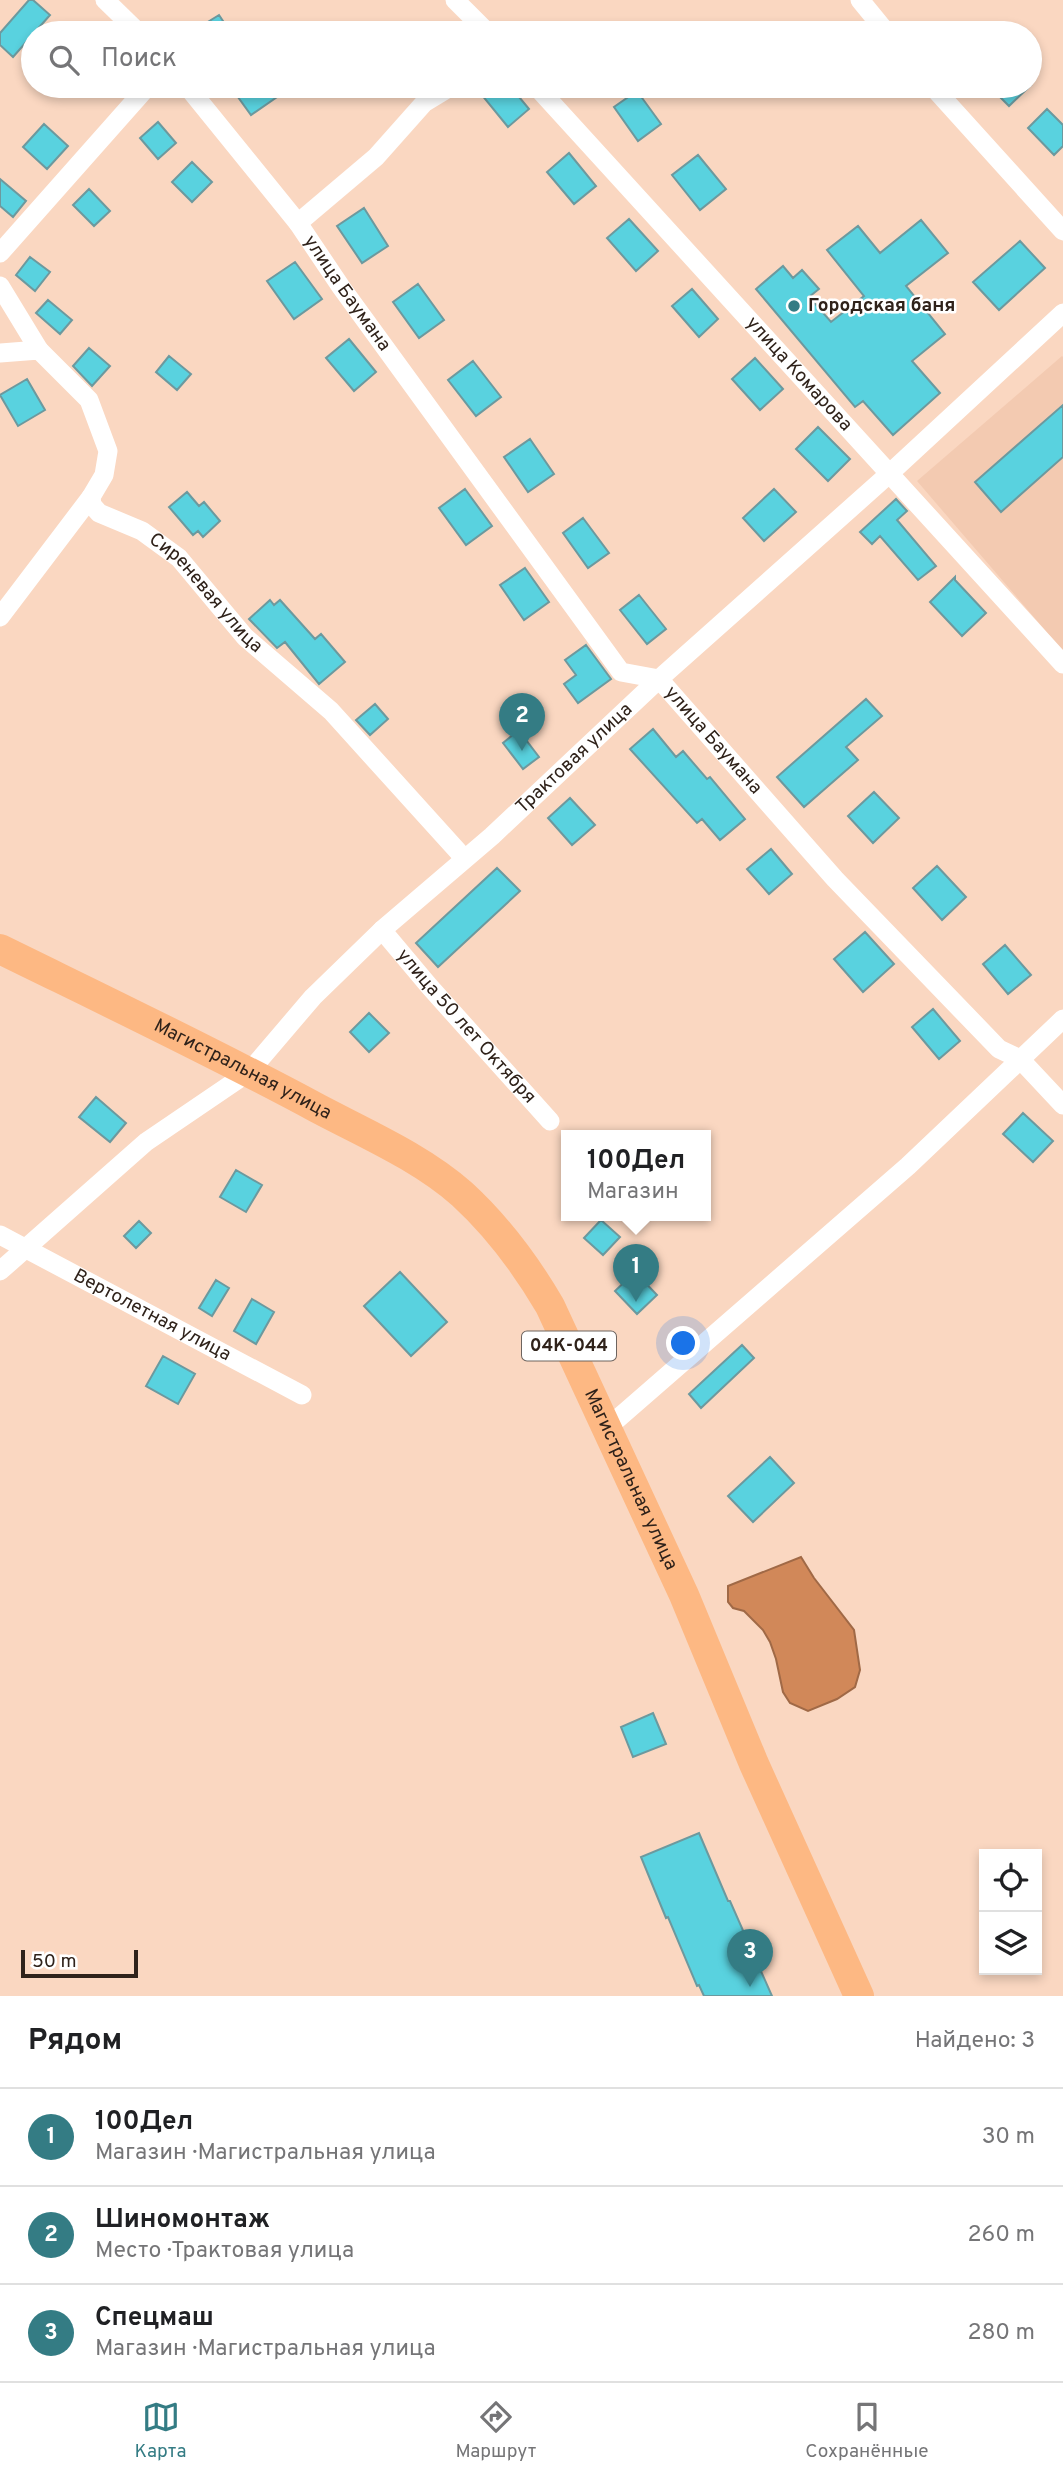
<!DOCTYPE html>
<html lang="ru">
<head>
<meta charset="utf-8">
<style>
  body { margin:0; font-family:Overpass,sans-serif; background:#f6f6f6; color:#202124 }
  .controls { position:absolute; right:21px; bottom:21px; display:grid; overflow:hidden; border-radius:0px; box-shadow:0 4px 10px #0003 }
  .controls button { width:63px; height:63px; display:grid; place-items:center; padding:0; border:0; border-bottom:2px solid #e0e0e0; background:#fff; color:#202124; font:35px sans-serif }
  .scale { position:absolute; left:21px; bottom:18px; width:117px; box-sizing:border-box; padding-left:7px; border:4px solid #2f221a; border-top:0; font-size:19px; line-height:24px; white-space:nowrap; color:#2f221a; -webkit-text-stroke:5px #fff; paint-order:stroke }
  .you { position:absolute; left:684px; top:1344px; width:24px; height:24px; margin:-18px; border:5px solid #fff; border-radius:50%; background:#1a73e8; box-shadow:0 0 0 10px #1a73e833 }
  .badge { display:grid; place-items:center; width:46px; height:46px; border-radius:50%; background:#347c84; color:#fff; font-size:23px; font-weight:700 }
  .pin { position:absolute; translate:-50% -58px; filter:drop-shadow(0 2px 4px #0008) }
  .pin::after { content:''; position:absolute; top:37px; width:24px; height:21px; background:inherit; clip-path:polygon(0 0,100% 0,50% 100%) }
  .popup { position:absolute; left:561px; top:1130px; width:150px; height:91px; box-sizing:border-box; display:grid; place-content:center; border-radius:0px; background:#fff; filter:drop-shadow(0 2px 5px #0005); font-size:23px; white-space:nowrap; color:#757577 }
  .popup b { font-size:26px; color:#202124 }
  .popup::after { content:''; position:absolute; left:50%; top:100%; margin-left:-14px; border:14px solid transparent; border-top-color:#fff }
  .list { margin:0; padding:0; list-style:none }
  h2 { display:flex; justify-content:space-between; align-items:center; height:91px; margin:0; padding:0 28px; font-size:30px }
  h2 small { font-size:23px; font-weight:400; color:#757577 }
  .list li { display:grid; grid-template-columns:46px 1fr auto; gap:21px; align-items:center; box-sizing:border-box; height:98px; padding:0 28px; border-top:2px solid #e0e0e0 }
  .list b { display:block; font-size:26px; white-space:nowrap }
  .list p { margin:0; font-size:23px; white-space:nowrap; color:#757577 }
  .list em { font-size:23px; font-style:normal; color:#757577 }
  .icon { flex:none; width:38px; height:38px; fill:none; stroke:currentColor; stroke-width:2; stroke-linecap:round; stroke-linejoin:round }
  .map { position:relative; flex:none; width:1063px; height:1996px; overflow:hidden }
  .search { position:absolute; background:#fff; box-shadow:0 4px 10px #0003; left:21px; right:21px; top:21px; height:77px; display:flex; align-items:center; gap:18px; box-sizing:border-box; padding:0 24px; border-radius:38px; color:#757577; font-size:26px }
  .sheet { height:385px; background:#fff }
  nav { display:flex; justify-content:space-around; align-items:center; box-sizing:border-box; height:98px; border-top:2px solid #e0e0e0; background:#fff; font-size:19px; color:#757577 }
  nav a { display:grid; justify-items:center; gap:4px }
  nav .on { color:#347c84 }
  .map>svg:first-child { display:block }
</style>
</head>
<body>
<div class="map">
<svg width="1063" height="1996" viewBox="0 0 1063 1996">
  <rect width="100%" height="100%" fill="#fad7c1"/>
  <path fill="#f3cab1" d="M 1062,356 L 1063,357 L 1063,651 L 917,481 Z"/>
  <path fill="#d18859" stroke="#a06946" stroke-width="2" d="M 801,1557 L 814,1578 L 854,1630 L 860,1670 L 855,1687 L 837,1699 L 808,1711 L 790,1703 L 783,1692 L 776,1659 L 770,1642 L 763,1630 L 744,1611 L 733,1608 L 728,1602 L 728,1586 Z"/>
  <path fill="#59d2df" stroke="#6c999e" stroke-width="2" d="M 29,0 L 33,0 L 50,15 L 13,57 L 0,45 L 0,33 Z
    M 219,15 L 231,33 L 190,33 Z
    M 230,86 L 268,86 L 277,97 L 251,115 Z
    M 492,86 L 510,86 L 529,109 L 508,127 L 481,94 Z
    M 989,86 L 1030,86 L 1009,106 Z
    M 637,91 L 661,124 L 638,141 L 614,107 Z
    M 1047,109 L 1063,125 L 1063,146 L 1054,155 L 1028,128 Z
    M 158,122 L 176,143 L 158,159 L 140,138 Z
    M 44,124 L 68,146 L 47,169 L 23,147 Z
    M 569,153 L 596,186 L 574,204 L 547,172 Z
    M 698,155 L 726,189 L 700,210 L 672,175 Z
    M 192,162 L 212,182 L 192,202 L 172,182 Z
    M 0,179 L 26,201 L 13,217 L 0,206 Z
    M 89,189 L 110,211 L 94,226 L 73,205 Z
    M 364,208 L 388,246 L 362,263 L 337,226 Z
    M 629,219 L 658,251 L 636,271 L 607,238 Z
    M 921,220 L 948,253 L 906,286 L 945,334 L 912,361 L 940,393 L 893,435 L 863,401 L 855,407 L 756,289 L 783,266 L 793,278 L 802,270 L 819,289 L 809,297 L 831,322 L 864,296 L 827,250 L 858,226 L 880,253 Z
    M 1020,241 L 1045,268 L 999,310 L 973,282 Z
    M 30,257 L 50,272 L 35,291 L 16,275 Z
    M 295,262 L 322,299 L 294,319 L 267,281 Z
    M 418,284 L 444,320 L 419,338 L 393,302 Z
    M 692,289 L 718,319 L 699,337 L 672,306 Z
    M 48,300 L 72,320 L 60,334 L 36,313 Z
    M 349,339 L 376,372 L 354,391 L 326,358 Z
    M 89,348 L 110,366 L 92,386 L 73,366 Z
    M 169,356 L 191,374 L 177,390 L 156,372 Z
    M 755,358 L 783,389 L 760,410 L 732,379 Z
    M 473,361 L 501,397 L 476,416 L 448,380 Z
    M 27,379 L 45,410 L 18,426 L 0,395 Z
    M 1063,405 L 1063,457 L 1001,512 L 975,482 Z
    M 818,427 L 850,459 L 828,481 L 796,449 Z
    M 530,439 L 554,474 L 528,492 L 504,457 Z
    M 465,489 L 492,526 L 466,545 L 439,508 Z
    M 774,489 L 796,512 L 764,541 L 743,518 Z
    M 187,492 L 199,506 L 204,502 L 220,521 L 203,537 L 198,531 L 193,535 L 169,507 Z
    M 896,499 L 907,511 L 897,520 L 936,566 L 918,580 L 880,536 L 872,544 L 860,532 Z
    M 583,518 L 609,553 L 588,568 L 563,533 Z
    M 525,568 L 549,602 L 524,620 L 500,585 Z
    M 955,577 L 955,580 L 986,613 L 962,636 L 930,602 Z
    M 639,595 L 666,629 L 647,644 L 620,610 Z
    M 270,600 L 274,605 L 280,600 L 315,639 L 321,634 L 345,662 L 319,684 L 285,642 L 277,648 L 249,619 Z
    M 586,645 L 611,679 L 578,703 L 564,684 L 576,675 L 565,660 Z
    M 866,699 L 882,716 L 846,747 L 858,760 L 804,807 L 777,777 Z
    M 375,704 L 388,719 L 370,735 L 356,720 Z
    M 653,729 L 676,757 L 683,751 L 707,779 L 710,777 L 745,819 L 720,840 L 702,819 L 697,823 L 630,749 Z
    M 514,734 L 521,744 L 526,740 L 539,757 L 523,769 L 503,743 Z
    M 874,792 L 899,818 L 873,843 L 848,816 Z
    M 570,798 L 595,825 L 572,845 L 548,818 Z
    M 771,849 L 792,874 L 769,894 L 747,869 Z
    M 937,866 L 966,897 L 942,920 L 913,888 Z
    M 497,868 L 520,891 L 438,967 L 416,943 Z
    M 865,932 L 894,964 L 863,992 L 834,959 Z
    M 1005,945 L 1031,975 L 1008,994 L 983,964 Z
    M 933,1009 L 960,1041 L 939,1059 L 912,1027 Z
    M 369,1013 L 389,1033 L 369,1052 L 350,1032 Z
    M 96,1097 L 126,1123 L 110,1142 L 79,1117 Z
    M 1023,1113 L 1053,1141 L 1033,1162 L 1003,1134 Z
    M 236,1170 L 262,1185 L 246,1212 L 220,1197 Z
    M 601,1220 L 620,1237 L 603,1255 L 584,1238 Z
    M 139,1221 L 151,1233 L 136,1248 L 124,1236 Z
    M 400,1272 L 447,1322 L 411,1356 L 364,1306 Z
    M 635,1272 L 657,1295 L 637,1314 L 615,1291 Z
    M 216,1280 L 229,1288 L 212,1316 L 199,1308 Z
    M 252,1299 L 274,1312 L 256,1344 L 234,1331 Z
    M 742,1345 L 754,1358 L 701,1408 L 689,1394 Z
    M 163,1356 L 195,1374 L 178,1404 L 146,1386 Z
    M 770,1457 L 794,1483 L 753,1522 L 728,1496 Z
    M 653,1713 L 666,1744 L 633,1757 L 621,1727 Z
    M 699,1833 L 728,1901 L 730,1901 L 772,1996 L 704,1996 L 699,1985 L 697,1986 L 668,1917 L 666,1918 L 641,1857 Z"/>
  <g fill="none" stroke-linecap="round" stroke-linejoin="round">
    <g stroke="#fff" stroke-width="19">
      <path d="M 105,0 L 139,33"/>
      <path d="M 455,0 L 488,33"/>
      <path d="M 860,0 L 887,33"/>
      <path id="s1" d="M 187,86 L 298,223 L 341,287 L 621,672 L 659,679 L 835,879 L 999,1049 L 1020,1059 L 1063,1105"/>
      <path id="s2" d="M 536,86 L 1063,664"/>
      <path d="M 932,86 L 1063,231"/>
      <path d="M 298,223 L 376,157 L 424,103 L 452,86"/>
      <path d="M 0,253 L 148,86"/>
      <path d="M 0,286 L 39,350"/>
      <path id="s3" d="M 0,353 L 39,350 L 89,400 L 108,451 L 104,475 L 91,497 L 92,505 L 99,513 L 142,531 L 179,558 L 245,637 L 331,711 L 464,858"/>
      <path d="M 0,617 L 91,497"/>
      <path id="s4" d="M 382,930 L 429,986 L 550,1121"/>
      <path id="s5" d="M 0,1235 L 302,1395"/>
      <path id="s6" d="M 0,1271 L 146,1142 L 249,1072 L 313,997 L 382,930 L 492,836 L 659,679 L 889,474 L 1063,313"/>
      <path d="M 607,1428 L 908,1166 L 1063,1019"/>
    </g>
    <path stroke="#fdb883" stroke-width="30" id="s7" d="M 0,949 C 106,1001 213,1052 317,1108 C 366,1134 420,1157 462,1194 C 498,1227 526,1265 550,1306 L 684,1595 L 754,1764 L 859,1996"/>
  </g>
  <circle fill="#347c84" stroke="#fff" stroke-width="2.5" cx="794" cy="306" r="7"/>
  <g text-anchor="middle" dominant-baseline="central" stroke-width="5" stroke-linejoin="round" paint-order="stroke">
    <rect fill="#fff" stroke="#6d645f" stroke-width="2" x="522" y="1331.5" width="94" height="29" rx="5"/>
    <g font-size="18" font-weight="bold" fill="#2f221a">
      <text x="569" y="1346">04К-044</text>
    </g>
    <g font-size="19" fill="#2f221a" stroke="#fff">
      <text stroke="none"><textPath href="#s1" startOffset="262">улица Баумана</textPath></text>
      <text stroke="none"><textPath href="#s2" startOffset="390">улица Комарова</textPath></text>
      <text stroke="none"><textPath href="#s3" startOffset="369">Сиреневая улица</textPath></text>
      <text stroke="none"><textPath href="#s1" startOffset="850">улица Баумана</textPath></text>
      <text stroke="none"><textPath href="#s6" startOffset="772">Трактовая улица</textPath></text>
      <text stroke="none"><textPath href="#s4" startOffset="128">улица 50 лет Октября</textPath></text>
      <text stroke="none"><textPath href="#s7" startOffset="271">Магистральная улица</textPath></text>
      <text stroke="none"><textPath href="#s5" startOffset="172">Вертолетная улица</textPath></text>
      <text stroke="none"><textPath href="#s7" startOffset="858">Магистральная улица</textPath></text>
    </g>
    <g font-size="19" font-weight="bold" fill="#2f221a" stroke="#fff" text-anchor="start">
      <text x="808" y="306">Городская баня</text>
    </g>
  </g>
</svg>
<div class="controls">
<button><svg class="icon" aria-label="locate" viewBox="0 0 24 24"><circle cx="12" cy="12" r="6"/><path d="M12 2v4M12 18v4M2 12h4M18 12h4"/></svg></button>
<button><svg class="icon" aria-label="layers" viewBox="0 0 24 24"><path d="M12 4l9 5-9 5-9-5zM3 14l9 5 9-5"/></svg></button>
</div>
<div class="scale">50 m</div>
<div class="you"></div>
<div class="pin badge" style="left:636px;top:1302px">1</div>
<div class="popup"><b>100Дел</b>Магазин</div>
<div class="pin badge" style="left:522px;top:751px">2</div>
<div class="pin badge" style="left:750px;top:1987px">3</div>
<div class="search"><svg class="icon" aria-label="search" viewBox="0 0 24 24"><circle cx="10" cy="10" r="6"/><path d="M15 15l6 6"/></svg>Поиск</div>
</div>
<section class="sheet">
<h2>Рядом<small>Найдено: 3</small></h2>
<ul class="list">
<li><span class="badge">1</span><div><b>100Дел</b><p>Магазин · Магистральная улица</p></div><em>30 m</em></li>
<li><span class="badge">2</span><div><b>Шиномонтаж</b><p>Место · Трактовая улица</p></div><em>260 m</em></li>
<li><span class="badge">3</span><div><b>Спецмаш</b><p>Магазин · Магистральная улица</p></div><em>280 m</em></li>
</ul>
</section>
<nav>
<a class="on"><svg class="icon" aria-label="map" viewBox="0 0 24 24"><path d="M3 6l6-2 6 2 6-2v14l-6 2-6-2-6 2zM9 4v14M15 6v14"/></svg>Карта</a>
<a><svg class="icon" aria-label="directions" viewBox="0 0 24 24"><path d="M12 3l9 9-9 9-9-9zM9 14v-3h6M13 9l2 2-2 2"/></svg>Маршрут</a>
<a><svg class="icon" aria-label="saved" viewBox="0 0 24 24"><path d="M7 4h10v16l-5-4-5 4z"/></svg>Сохранённые</a>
</nav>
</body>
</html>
